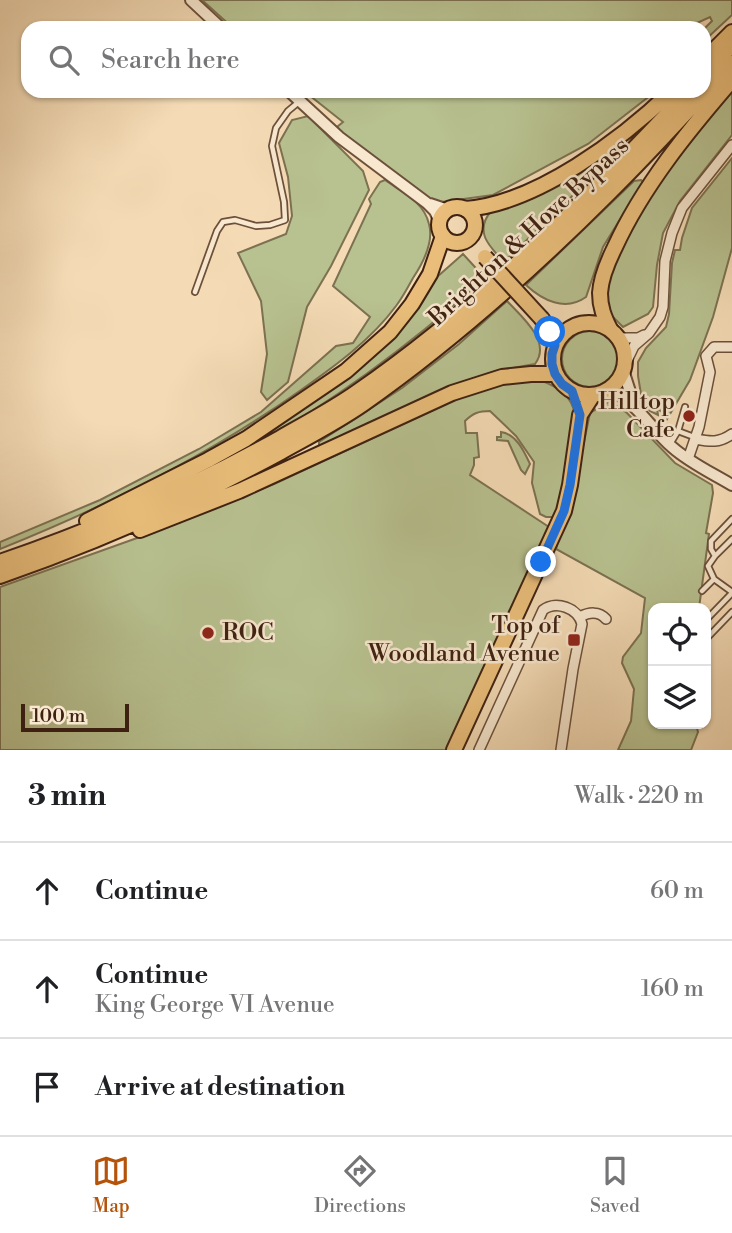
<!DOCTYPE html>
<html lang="en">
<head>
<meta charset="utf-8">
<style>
  body { margin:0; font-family:"Libre Bodoni",serif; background:#f2f2f2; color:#202124 }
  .controls { position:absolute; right:21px; bottom:21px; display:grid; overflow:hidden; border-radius:14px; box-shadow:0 2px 5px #0004 }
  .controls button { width:63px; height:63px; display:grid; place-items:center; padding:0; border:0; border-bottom:2px solid #e0e0e0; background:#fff; color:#202124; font:35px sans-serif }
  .scale { position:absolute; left:21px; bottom:18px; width:108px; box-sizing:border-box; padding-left:7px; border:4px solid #3f2112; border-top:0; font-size:19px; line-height:24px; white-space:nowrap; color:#3f2112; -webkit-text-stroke:5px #f8e8cf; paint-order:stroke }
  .stop { position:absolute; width:21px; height:21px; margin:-16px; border:5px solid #1a73e8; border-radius:50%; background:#fff }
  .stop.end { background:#1a73e8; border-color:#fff; box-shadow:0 2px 7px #0008 }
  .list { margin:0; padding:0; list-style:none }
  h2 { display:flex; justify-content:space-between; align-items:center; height:91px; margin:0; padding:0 28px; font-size:30px }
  h2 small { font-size:23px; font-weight:400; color:#757577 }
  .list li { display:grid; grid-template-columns:46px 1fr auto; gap:21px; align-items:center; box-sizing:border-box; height:98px; padding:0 28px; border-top:2px solid #e0e0e0 }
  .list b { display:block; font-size:26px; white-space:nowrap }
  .list p { margin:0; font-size:23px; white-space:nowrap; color:#757577 }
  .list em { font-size:23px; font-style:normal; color:#757577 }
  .icon { flex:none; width:38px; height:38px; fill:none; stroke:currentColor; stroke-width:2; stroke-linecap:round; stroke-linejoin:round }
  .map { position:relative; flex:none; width:732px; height:750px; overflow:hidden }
  .search { position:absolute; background:#fff; box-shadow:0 2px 5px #0004; left:21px; right:21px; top:21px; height:77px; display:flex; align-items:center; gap:18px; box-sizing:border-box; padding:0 24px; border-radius:21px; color:#757577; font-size:26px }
  .sheet { height:385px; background:#fff }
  nav { display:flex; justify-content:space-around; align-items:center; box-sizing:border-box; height:98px; border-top:2px solid #e0e0e0; background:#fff; font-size:19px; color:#757577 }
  nav a { display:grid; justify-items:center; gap:4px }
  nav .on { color:#b45309 }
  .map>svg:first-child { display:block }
</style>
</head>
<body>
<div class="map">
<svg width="732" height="750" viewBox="0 0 732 750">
  <rect width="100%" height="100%" fill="#f4dbb5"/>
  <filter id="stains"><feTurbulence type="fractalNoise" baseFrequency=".00286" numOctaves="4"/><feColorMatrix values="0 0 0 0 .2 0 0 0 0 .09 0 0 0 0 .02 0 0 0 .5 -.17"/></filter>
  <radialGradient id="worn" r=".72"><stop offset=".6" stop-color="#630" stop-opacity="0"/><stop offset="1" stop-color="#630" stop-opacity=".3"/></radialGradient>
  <path fill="#b8c190" stroke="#7c7151" stroke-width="2" d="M 202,0 L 732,0 L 732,15 L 704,41 L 704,29 L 712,21 L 710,17 L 686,28 L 233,28 Z
    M 732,89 L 732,135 L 680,201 L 663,233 L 657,265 L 653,307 L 648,314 L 623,327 L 605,309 C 606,299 605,287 608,277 C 629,205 685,146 732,89 Z
    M 304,91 L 656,91 L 588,144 L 493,195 L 434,203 L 341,132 L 337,127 L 343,122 Z
    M 308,116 L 363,171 L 369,190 L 331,266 L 307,307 L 288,382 L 267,400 L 261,392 L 267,354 L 261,301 L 238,253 L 286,234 L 292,216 L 288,177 L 279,143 L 292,120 Z
    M 619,141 L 623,147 L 504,262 C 489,246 474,232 491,211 Z
    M 732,158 L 732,248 L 713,317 L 690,380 L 667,419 L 665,413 L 657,409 L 658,415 L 650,411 L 642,400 L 638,376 L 638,362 L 646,348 L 666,327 L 669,314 L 672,263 L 675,250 L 680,250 L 682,238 L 692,208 Z
    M 385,180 C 402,192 424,202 429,224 C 434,242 423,263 413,278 C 408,287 403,297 396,306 C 371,340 335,366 301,390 C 208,456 105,507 0,549 L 0,542 L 100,500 L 199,449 L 261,412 L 336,346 L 353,343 L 370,317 L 333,286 L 371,204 L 369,199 L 380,182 Z
    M 641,180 L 643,182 L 603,247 L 586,297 C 565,312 542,300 526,285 L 634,181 Z
    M 463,254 L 485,278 C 401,353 308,423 205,469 L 399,329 L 437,277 Z
    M 507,301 C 522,317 552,342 535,364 L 496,371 L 436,392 L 378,421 L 319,446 L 319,442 L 402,388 L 459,344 Z
    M562 359a28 28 0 1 1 56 0a28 28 0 1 1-56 0Z
    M 540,380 C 558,387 572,395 575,415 L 566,490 L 554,517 L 546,517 L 540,514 L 532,483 L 534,462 L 516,436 L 490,411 C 479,411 473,413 465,421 L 466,433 L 477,433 L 479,457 L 474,458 L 474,465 L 470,475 L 549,527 L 447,750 L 0,750 L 0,587 L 165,528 L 274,484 L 459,398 L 507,383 Z
    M 610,401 L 627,413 L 675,463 L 712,485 L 713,493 L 706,533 L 709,534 L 699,608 L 653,608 L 653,724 L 696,724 L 698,732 L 691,750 L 618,750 L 631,721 L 634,689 L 622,663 L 623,657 L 641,633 L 645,598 L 556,549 L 576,481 L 590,413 Z
    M 501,432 C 516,434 524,451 530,464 L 525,474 L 521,470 L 508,441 L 497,440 L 497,437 L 501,437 Z"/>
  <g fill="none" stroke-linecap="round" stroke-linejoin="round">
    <g stroke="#6c503b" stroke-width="8">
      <path id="service" d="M 195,292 L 217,231 L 223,222 L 235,220 L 256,226 L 270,225 L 285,220 L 284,202 L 272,146 L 276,128 L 288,111 L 300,101
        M 678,431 L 694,437
        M 670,444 L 678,431 L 685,407
        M 732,539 L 715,556 L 708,566 L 714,579 L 732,592
        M 715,556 L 711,549 L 711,541 L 732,519
        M 702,591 L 714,579
        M 706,620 L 732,593
        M 706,635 L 708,637 L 732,612"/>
    </g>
    <g stroke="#6c503b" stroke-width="12">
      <path id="minor" d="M 619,338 L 638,338 L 644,335
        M 625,365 L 634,346 L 649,333 L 660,317 L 663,307 L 665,261 L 672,233 L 682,208 L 732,145
        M 696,439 C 711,442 719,443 732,434
        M 688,459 L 699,427 L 710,372 L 706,356 L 714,347 L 732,347
        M 580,617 C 589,612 599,611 606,619
        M 479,750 L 543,610 C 556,600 578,608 582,624 L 573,669 L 561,750"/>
    </g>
    <g stroke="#6c503b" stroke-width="14">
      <path id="tertiary" d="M 191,0 L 221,28
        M 289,91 L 339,137 L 427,203 L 435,211 L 440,222
        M 430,204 L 448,210
        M 623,370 L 634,404
        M 608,390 C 634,398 651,429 672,447 C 690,463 712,473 732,485"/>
    </g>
    <g stroke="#3f2112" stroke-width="18">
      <path id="primary" d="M439 225a18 18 0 1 1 36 0a18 18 0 1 1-36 0Z
        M 542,319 L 550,332 L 555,344
        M553 359a36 36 0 1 1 72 0a36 36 0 1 1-72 0Z
        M 454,750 L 564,511 L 570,485 L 580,415 L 593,395"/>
    </g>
    <g stroke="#3f2112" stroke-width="18">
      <path id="trunk" d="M 704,60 L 732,32
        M 704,75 L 732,45
        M 465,209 C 536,204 622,139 672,91
        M 610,329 C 604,317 600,307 600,293 C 601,277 608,261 615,247 C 643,186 688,131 732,80
        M 87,521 L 208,460 L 246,439 L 346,371 L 390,332 L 412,304 L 430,274 L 443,236
        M 140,530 L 239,491 L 452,393 L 502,377 L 531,374 L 555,374
        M 0,562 C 96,529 191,488 280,438 C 306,423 333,409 357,392 C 481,306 586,201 689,91
        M 0,576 C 97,542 191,501 281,452 C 308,437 337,422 363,404 C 451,342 532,270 608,194 C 651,152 691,107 732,63"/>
    </g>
    <use href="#service" stroke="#f8e8cf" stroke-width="4.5"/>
    <use href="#minor" stroke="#f8e8cf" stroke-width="9"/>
    <use href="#tertiary" stroke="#f8e8cf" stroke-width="10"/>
    <use href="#primary" stroke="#eabe7a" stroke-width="14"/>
    <use href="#trunk" stroke="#eabe7a" stroke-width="14"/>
    <g stroke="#3f2112" stroke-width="18" stroke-linecap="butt">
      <path id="primary-bridge" d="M 485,257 L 542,319"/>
    </g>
    <use href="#primary-bridge" stroke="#eabe7a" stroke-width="14"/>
  </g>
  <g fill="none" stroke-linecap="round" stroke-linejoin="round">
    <path stroke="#1a73e8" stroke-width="9" d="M 541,562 L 564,511 L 570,485 L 580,415 L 572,391 L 562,384 L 555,374 L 552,364 L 552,354 L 555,345 L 550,332"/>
  </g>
  <g fill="#8f2418" stroke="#f8e8cf" stroke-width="2.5">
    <circle cx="689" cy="416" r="7"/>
    <circle cx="208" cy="633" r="7"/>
    <rect x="567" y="633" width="14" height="14" rx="3.5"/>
  </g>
  <g text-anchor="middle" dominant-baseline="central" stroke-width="5" stroke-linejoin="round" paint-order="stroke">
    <g font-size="24" fill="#3f2112" stroke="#f8e8cf">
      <text transform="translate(529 232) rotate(-43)">Brighton &amp; Hove Bypass</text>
    </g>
    <g font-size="24" fill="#3f2112" stroke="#f8e8cf" text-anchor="end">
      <text x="675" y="402">Hilltop<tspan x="675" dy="28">Cafe</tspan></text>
      <text x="560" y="626">Top of<tspan x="560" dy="28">Woodland Avenue</tspan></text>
      <text x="222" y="633" text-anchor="start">ROC</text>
    </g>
  </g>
  <rect width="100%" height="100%" filter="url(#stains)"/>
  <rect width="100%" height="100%" fill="url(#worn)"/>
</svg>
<div class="controls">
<button><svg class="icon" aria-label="locate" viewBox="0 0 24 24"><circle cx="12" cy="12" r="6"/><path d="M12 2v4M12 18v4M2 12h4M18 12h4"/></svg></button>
<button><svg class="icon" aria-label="layers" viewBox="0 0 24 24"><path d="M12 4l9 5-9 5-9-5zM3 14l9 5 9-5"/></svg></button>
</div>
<div class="scale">100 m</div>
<div class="stop" style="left:550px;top:332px"></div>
<div class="stop end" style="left:541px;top:562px"></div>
<div class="search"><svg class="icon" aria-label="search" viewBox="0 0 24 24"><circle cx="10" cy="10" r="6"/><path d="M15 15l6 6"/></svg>Search here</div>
</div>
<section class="sheet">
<h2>3 min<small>Walk · 220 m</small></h2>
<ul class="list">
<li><svg class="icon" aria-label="ahead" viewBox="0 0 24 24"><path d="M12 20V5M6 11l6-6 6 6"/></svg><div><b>Continue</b></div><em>60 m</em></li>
<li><svg class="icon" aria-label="ahead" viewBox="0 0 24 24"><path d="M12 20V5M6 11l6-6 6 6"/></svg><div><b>Continue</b><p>King George VI Avenue</p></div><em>160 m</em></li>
<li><svg class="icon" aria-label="arrive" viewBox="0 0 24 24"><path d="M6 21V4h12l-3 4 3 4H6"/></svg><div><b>Arrive at destination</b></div></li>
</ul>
</section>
<nav>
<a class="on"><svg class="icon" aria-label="map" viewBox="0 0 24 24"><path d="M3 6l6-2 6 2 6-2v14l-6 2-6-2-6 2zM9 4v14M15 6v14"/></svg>Map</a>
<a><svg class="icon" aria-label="directions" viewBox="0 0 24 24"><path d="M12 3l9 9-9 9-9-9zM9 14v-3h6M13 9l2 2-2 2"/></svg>Directions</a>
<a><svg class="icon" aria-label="saved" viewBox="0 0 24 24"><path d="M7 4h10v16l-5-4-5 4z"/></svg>Saved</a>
</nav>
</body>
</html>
